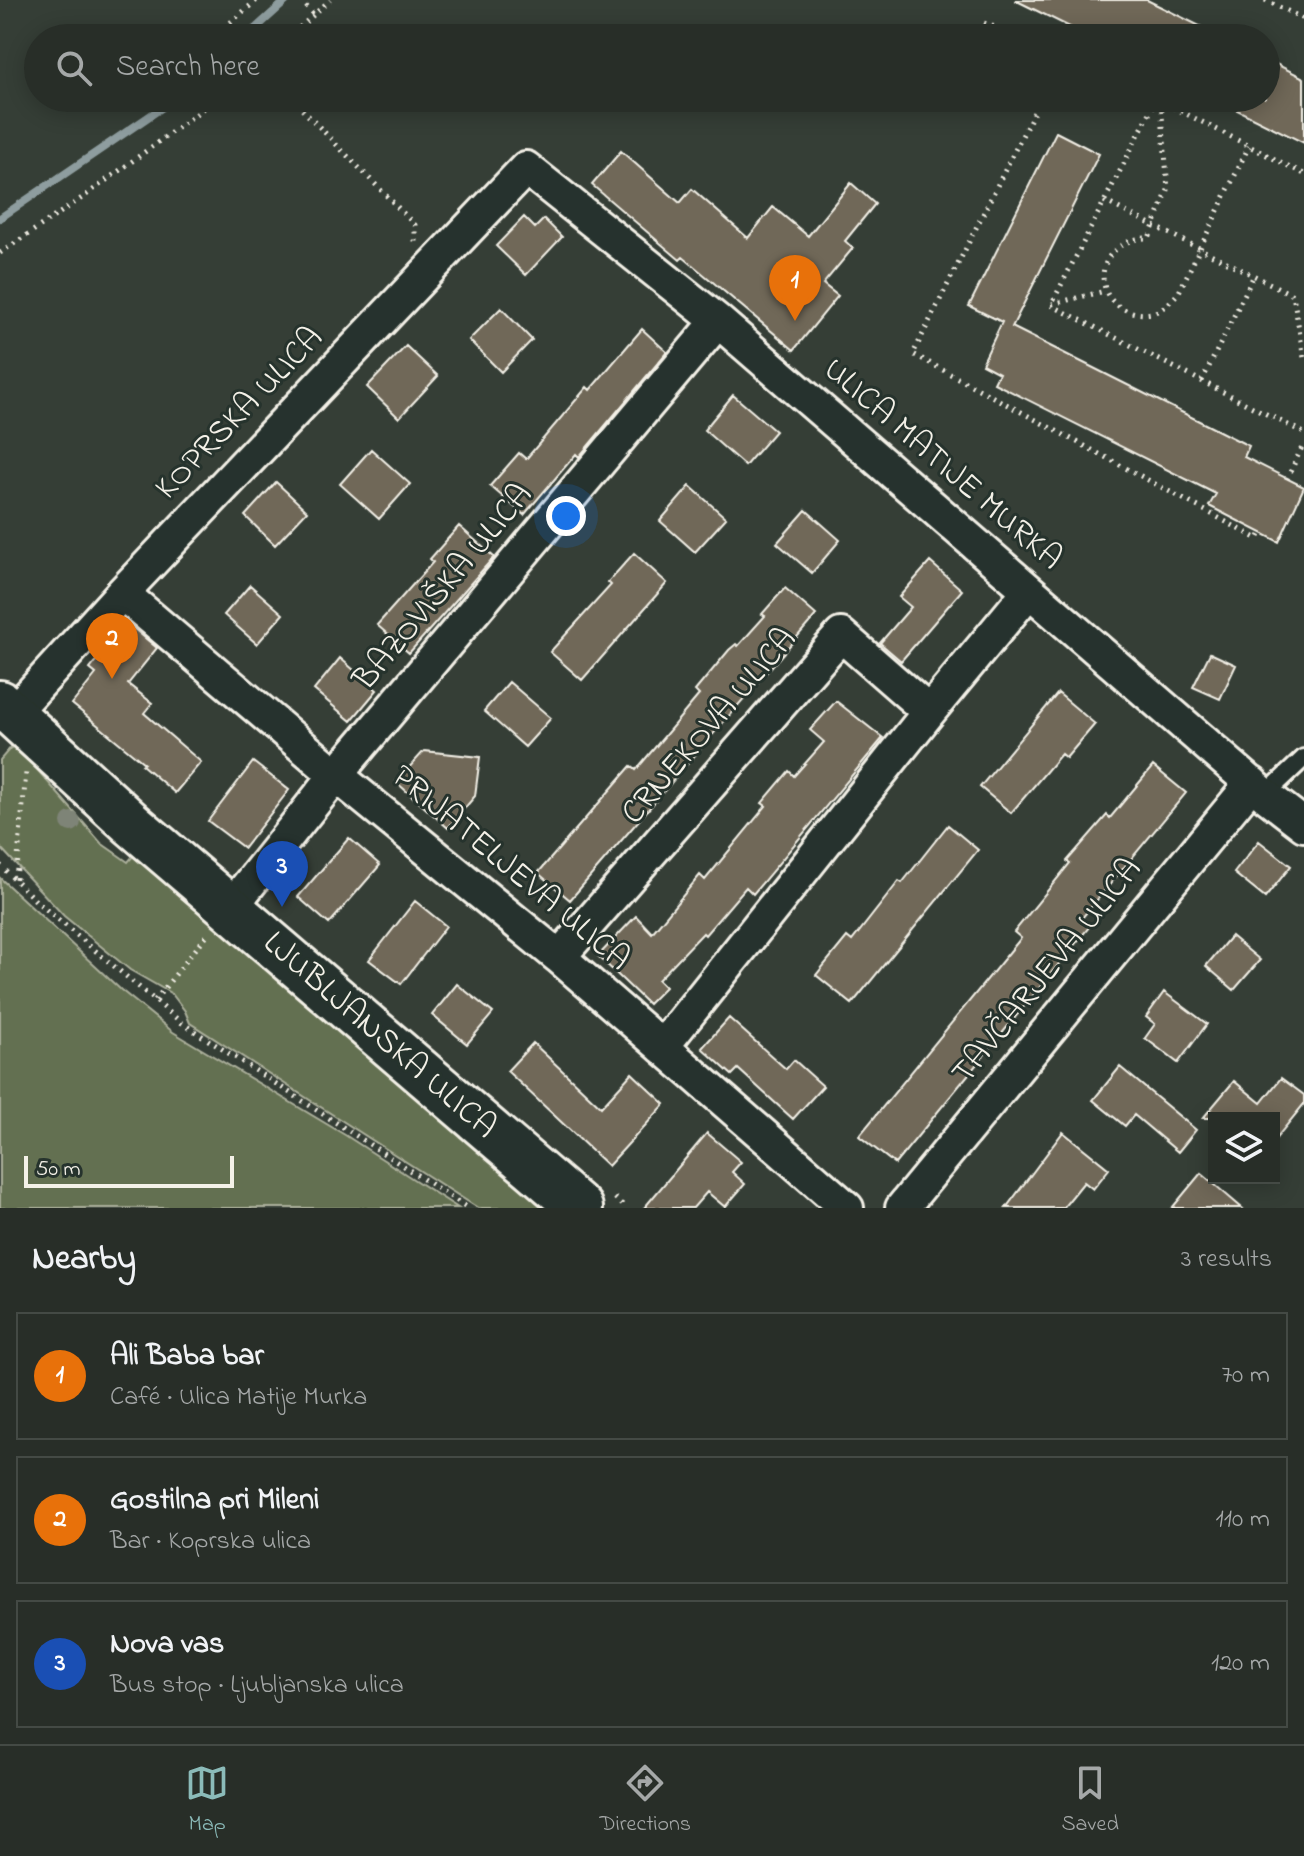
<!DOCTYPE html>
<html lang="en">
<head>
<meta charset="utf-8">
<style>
  body { margin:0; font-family:"Indie Flower",sans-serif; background:#303630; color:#f1f3f6 }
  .controls { position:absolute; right:24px; bottom:24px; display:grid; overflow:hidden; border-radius:0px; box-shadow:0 4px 20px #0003 }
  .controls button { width:72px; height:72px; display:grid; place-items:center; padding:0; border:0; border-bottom:2px solid #444a45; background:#282e28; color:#f1f3f6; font:40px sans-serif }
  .scale { position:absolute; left:24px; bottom:20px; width:210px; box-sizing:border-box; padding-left:8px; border:4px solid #f4f1e8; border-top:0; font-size:22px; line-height:28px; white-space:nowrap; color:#f4f1e8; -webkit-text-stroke:6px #26332d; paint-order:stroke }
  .you { position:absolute; left:566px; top:516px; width:28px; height:28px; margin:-20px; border:6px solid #fff; border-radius:50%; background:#1a73e8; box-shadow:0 0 0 12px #1a73e833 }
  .badge { display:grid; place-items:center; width:52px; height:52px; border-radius:50%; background:#8bbbb9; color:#fff; font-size:26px; font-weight:700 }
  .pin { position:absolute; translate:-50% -66px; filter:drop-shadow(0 2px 4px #0008) }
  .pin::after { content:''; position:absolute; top:42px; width:28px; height:24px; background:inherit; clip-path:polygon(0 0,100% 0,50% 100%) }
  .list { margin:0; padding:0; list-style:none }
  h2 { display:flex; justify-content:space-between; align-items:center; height:104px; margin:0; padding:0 32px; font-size:34px }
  h2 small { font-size:26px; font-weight:400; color:#a5a8a8 }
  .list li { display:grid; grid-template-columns:52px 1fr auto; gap:24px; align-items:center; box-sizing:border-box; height:128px; margin:0 16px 16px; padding:0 16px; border:2px solid #444a45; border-radius:0px }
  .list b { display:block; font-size:30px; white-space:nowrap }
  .list p { margin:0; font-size:26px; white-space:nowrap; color:#a5a8a8 }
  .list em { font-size:26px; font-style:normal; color:#a5a8a8 }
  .icon { flex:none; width:44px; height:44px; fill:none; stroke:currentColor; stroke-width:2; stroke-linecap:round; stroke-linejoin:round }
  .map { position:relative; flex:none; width:1304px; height:1208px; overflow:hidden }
  .search { position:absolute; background:#282e28; box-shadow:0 4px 20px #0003; left:24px; right:24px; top:24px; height:88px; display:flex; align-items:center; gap:20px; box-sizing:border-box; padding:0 28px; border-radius:44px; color:#a5a8a8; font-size:30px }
  .sheet { height:536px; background:#282e28 }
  nav { display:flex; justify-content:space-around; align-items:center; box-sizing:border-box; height:112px; border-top:2px solid #444a45; background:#282e28; font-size:22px; color:#a5a8a8 }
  nav a { display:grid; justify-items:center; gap:4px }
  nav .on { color:#8bbbb9 }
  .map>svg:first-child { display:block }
</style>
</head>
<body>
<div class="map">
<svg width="1304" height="1208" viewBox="0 0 1304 1208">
  <rect width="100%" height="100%" fill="#353e36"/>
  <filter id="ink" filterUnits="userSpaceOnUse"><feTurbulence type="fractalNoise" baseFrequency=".0125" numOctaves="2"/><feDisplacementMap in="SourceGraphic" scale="16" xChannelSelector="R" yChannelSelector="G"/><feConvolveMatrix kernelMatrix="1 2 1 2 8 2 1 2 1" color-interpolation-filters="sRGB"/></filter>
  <g filter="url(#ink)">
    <path fill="#647051" stroke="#acb09c" stroke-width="2" d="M 12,746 L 27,758 L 101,843 L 128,862 L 133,856 L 197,894 L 559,1208 L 478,1208 L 190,1023 L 185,1011 L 172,994 L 130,970 L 64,916 L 0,847 L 0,760 Z
      M 0,878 L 121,990 L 173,1032 L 345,1135 L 458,1208 L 0,1208 Z"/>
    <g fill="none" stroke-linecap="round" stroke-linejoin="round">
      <path stroke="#8e9d9f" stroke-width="8" d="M 245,38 L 287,0
        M 0,218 L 176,98"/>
    </g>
    <path fill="#706858" stroke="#f4f1e8" stroke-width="2" d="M 1015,0 L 1147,0 L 1224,38 L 1092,38 Z
      M 1266,59 L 1304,78 L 1304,143 L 1213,98 L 1266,98 Z
      M 1056,132 L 1099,154 L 1012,327 L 1249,446 L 1244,457 L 1304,487 L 1279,542 L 1209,506 L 1216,494 L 994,383 L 999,373 L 982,364 L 1002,322 L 969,306 Z
      M 621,151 L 680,203 L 692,189 L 748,238 L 773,207 L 808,236 L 851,183 L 875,204 L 845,241 L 853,248 L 823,284 L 838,296 L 794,350 L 683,257 L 680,260 L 592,185 Z
      M 524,217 L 535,228 L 544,219 L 562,237 L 526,275 L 496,246 Z
      M 501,308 L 532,340 L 501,372 L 469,340 Z
      M 642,329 L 667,352 L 579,457 L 576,454 L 524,515 L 490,486 L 519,453 L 526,459 L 587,387 L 590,390 Z
      M 406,346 L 438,376 L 399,418 L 367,387 Z
      M 733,395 L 775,431 L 745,466 L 704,430 Z
      M 371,449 L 410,484 L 379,519 L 340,484 Z
      M 276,482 L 307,511 L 275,545 L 245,516 Z
      M 690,486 L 726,518 L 695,552 L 660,521 Z
      M 806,510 L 840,540 L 812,573 L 777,543 Z
      M 459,526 L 494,557 L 409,653 L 377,625 L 433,562 L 430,559 Z
      M 634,553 L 667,583 L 582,680 L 550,652 L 611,585 L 608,582 Z
      M 930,562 L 962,590 L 901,661 L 880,643 L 911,607 L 899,597 Z
      M 250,585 L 283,614 L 257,644 L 224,615 Z
      M 785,588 L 816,615 L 570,900 L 538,873 L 631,766 L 636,770 L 699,695 L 695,691 L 729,650 L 736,644 L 738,646 L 765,616 L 762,614 Z
      M 127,623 L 157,648 L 128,684 L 152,703 L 144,713 L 201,762 L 175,793 L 142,765 L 144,763 L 72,704 L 96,674 L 90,669 Z
      M 1210,653 L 1236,665 L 1220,699 L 1193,687 Z
      M 340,658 L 377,690 L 351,721 L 314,690 Z
      M 509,682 L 551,718 L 525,747 L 484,711 Z
      M 1058,693 L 1095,724 L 1066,758 L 1061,754 L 1011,813 L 980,787 Z
      M 836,701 L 883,738 L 753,894 L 746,887 L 705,935 L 703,933 L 658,980 L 665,987 L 648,1004 L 598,956 L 636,916 L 652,933 L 700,875 L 705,880 L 766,806 L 762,803 L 789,771 L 794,776 L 824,742 L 810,730 Z
      M 424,751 L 480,757 L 475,796 L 448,828 L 396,782 Z
      M 253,762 L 289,790 L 244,848 L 208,821 Z
      M 1153,766 L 1186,793 L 1081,919 L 1090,926 L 895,1164 L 859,1136 L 1021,938 L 1014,932 L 1070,863 L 1067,861 L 1107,815 L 1110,818 Z
      M 948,825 L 978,850 L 852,1004 L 816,975 L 847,937 L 852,941 L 899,881 L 902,883 Z
      M 349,838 L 380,865 L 329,924 L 298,897 Z
      M 1259,841 L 1291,866 L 1265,898 L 1234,873 Z
      M 415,901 L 446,926 L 401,984 L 369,960 Z
      M 1231,936 L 1260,960 L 1234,990 L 1206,966 Z
      M 457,984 L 493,1013 L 467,1044 L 432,1015 Z
      M 1164,992 L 1207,1024 L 1178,1063 L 1145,1038 L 1155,1024 L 1146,1017 Z
      M 729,1018 L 786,1069 L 794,1060 L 823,1086 L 793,1119 L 738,1069 L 732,1075 L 702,1048 Z
      M 533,1043 L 601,1107 L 632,1073 L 665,1104 L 608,1166 L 507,1071 Z
      M 1120,1067 L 1196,1130 L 1178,1152 L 1134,1115 L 1125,1126 L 1093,1100 Z
      M 1281,1078 L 1304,1095 L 1304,1104 L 1274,1141 L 1274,1118 L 1203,1118 L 1234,1081 L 1261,1103 Z
      M 1063,1132 L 1109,1169 L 1093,1189 L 1084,1182 L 1063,1208 L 1006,1208 Z
      M 707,1133 L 741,1162 L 732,1172 L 745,1184 L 725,1207 L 707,1192 L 693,1208 L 644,1208 Z
      M 1201,1173 L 1242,1208 L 1172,1208 Z"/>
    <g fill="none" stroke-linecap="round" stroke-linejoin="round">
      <g stroke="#f4f1e8" stroke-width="22">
        <path id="lane" d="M 1265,795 L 1304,758"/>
      </g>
      <g stroke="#f4f1e8" stroke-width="38">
        <path id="street" d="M 122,593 L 336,775 L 559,957 L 847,1208
          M 12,714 L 122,593 L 526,168 L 718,321 L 1265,795 L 1304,825
          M 231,907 L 336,775 L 718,321
          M 559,957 L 841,635 L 929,712
          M 662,1047 L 929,712 L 1029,591
          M 902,1208 L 1252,783"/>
      </g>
      <g stroke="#f4f1e8" stroke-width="50">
        <path id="secondary" d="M 0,703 L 132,824 L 580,1208"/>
      </g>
      <path stroke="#f4f1e8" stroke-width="5" stroke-dasharray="2 6" stroke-linecap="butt" d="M 301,0 L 313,14
        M 1265,0 L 1304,19
        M 984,23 L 1025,38
        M 212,38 L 257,0
        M 288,38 L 330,0
        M 291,98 L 415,225 L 415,243
        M 1041,98 L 913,354 L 1258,539 L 1261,533
        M 1157,99 L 1051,305 L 1304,433
        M 1159,100 L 1304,174
        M 1161,102 L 1168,190 L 1149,238 C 1121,237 1094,260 1106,291 C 1112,308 1138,318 1155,312 C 1165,308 1173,299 1179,292 L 1249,146
        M 1104,201 L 1293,295 L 1304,358
        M 0,253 L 85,196 L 218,98
        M 1052,304 L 1105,291
        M 1202,381 L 1254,275
        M 1287,479 L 1304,443
        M 0,865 L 36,901 L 182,1023 L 468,1208
        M 16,879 L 26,773
        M 155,1000 L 207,935
        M 615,1198 L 626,1208"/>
      <use href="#lane" stroke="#26332d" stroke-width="16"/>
      <use href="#street" stroke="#26332d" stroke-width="32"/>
      <use href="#secondary" stroke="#26332d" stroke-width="44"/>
    </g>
    <circle fill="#7e8477" cx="71" cy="822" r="10"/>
  </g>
  <g text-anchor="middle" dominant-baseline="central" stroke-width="6" stroke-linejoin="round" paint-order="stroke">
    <g font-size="34" fill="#f4f1e8" stroke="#26332d">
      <text transform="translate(240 414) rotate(-46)">KOPRSKA ULICA</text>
      <text transform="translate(942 465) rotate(41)">ULICA MATIJE MURKA</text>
      <text transform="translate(444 588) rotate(-50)">BAZOVIŠKA ULICA</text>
      <text transform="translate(710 727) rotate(-49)">CRNEKOVA ULICA</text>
      <text transform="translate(510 869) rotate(40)">PRIJATELJEVA ULICA</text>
      <text transform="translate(1048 972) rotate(-51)">TAVČARJEVA ULICA</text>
      <text transform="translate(379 1036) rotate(41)">LJUBLJANSKA ULICA</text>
    </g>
  </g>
</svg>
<div class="controls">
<button><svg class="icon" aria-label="layers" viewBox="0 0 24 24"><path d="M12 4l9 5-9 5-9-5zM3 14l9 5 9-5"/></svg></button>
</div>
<div class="scale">50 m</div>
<div class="you"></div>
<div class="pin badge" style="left:795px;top:321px;background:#e8710a">1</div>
<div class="pin badge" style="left:112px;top:679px;background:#e8710a">2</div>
<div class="pin badge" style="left:282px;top:907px;background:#1a4fb4">3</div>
<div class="search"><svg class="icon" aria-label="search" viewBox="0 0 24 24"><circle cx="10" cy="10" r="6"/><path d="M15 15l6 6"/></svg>Search here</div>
</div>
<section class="sheet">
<h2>Nearby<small>3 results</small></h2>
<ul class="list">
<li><span class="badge" style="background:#e8710a">1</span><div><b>Ali Baba bar</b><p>Café · Ulica Matije Murka</p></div><em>70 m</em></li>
<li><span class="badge" style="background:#e8710a">2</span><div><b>Gostilna pri Mileni</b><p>Bar · Koprska ulica</p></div><em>110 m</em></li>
<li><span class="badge" style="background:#1a4fb4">3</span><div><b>Nova vas</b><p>Bus stop · Ljubljanska ulica</p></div><em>120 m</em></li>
</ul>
</section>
<nav>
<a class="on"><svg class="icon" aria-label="map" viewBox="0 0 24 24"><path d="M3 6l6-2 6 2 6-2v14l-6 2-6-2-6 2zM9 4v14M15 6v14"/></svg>Map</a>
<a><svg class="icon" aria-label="directions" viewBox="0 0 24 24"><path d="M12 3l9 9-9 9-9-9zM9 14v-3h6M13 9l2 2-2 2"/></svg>Directions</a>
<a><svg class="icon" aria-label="saved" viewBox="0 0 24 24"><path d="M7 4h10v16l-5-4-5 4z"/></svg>Saved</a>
</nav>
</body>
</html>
